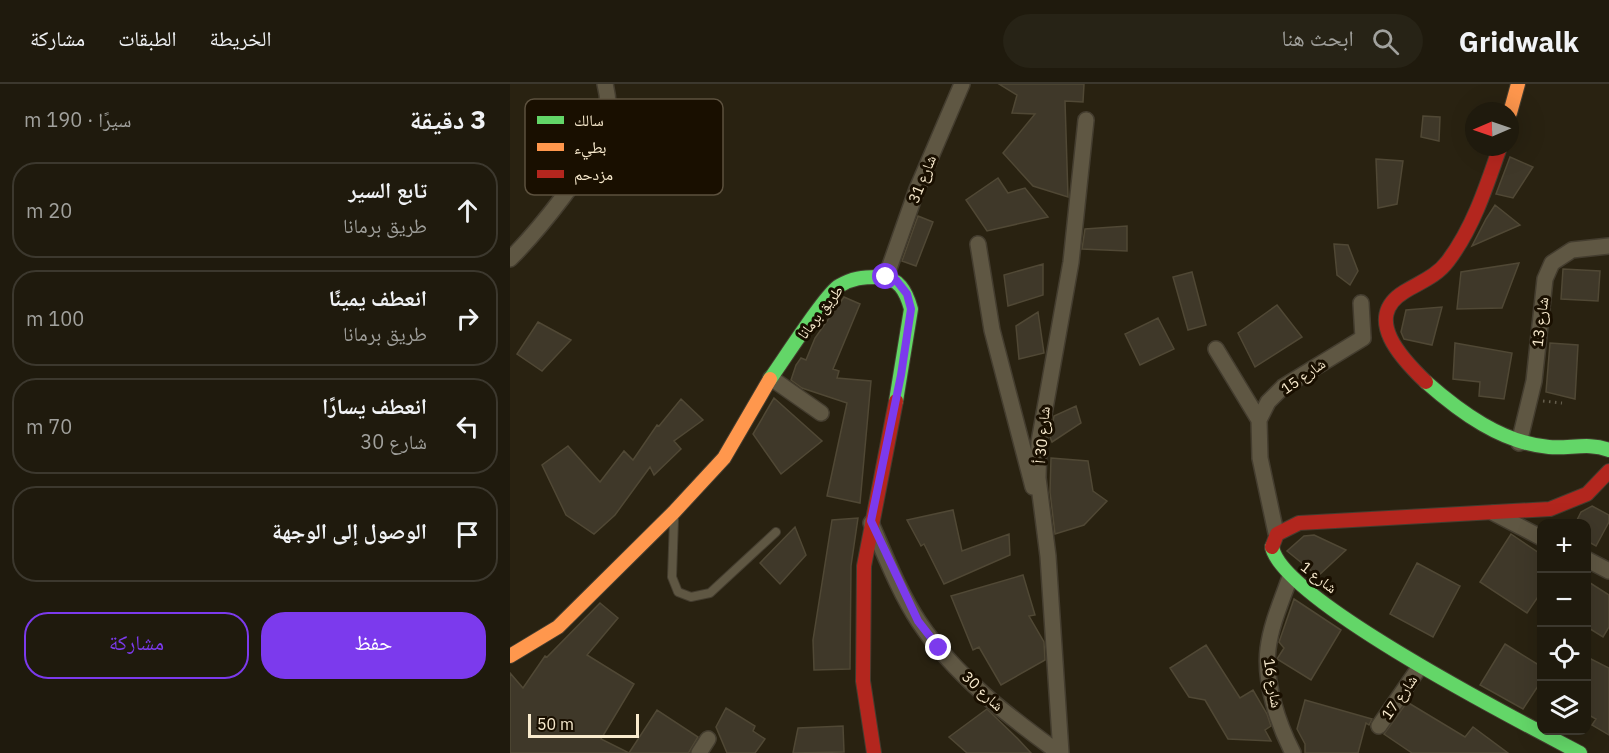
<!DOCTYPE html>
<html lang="ar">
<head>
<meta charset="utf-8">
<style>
  body { margin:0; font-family:"IBM Plex Sans","Noto Naskh Arabic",sans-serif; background:#272316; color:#f1f3f6; direction:rtl }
  .controls { position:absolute; right:18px; bottom:18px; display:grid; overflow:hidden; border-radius:12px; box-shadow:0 6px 24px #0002 }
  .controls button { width:54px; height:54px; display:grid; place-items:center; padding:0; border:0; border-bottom:2px solid #3c382e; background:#1f1a0d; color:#f1f3f6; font:30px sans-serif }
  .compass { position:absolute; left:955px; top:18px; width:54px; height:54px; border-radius:50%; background:#1f1a0d; box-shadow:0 6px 24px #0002; rotate:268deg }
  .scale { position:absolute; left:18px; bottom:15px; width:111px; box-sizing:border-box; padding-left:6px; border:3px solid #f9ebce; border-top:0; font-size:16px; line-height:21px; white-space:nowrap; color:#f9ebce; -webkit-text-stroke:4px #190f00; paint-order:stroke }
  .stop { position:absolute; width:18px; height:18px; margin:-14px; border:4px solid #7c3aed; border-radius:50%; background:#fff }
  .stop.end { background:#7c3aed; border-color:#fff; box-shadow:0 2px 6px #0008 }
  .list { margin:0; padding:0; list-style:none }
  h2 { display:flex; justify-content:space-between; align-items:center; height:78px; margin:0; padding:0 24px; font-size:26px }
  h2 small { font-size:20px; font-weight:400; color:#a1a19d }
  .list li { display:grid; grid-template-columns:39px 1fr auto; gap:18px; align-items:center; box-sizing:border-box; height:96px; margin:0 12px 12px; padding:0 12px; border:2px solid #3c382e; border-radius:24px }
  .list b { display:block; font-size:22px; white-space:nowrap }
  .list p { margin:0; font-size:20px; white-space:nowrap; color:#a1a19d }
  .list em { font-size:20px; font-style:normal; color:#a1a19d }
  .actions { display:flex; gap:12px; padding:18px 24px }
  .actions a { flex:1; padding:14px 0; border:2px solid #7c3aed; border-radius:24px; text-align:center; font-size:21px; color:#7c3aed }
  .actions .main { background:#7c3aed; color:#fff }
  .icon { flex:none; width:33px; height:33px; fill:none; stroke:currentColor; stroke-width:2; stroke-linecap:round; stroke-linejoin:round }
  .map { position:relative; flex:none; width:1099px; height:669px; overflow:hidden; direction:ltr }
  header { display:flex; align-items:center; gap:36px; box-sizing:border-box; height:84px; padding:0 30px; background:#1f1a0d; border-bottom:2px solid #3c382e }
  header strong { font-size:28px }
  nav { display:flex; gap:33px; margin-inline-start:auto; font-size:21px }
  .search { width:420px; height:54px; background:#272316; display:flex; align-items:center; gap:15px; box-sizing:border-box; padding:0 21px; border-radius:33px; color:#a1a19d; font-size:22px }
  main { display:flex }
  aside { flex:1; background:#1f1a0d }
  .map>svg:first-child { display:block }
</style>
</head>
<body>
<header>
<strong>Gridwalk</strong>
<div class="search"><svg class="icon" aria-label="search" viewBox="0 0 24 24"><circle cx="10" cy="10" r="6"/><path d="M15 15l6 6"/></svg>ابحث هنا</div>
<nav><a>الخريطة</a><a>الطبقات</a><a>مشاركة</a></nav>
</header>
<main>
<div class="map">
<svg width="1099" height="669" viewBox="0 0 1099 669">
  <rect width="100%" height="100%" fill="#292211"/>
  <path fill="#3f3829" stroke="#504835" stroke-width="1.5" d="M 489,0 L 574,0 L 573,18 L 555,17 L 558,113 L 523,102 L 493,69 L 525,30 L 502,29 L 507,11 Z
    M 913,32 L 930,33 L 929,57 L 911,53 Z
    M 1000,73 L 1023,83 L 1003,114 L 986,110 Z
    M 866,75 L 893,77 L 887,120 L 868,124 Z
    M 488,94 L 498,109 L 515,104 L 538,133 L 477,147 L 456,116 Z
    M 985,121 L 1010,141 L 962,162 L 976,135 Z
    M 408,132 L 423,138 L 406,182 L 392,177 Z
    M 617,142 L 617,167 L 572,165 L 575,145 Z
    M 824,160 L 838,161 L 848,187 L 840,201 L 827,191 Z
    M 1009,179 L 992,224 L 947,225 L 951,188 Z
    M 533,180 L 533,211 L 498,222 L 494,191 Z
    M 1053,185 L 1090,187 L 1088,217 L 1051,215 Z
    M 682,188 L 696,241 L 678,246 L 663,193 Z
    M 334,213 L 350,220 L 323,285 L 329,287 L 327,294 L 361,297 L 350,419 L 317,412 L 337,319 L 292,304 L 281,296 L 286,281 L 291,274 L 296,276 L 305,254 Z
    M 767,221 L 792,253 L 745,283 L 728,249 Z
    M 932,223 L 922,261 L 894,255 L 891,248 L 896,226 Z
    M 528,228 L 534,269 L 509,275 L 506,242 Z
    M 648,234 L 664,265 L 630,281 L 615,250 Z
    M 28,238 L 61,256 L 32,287 L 7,270 Z
    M 945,259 L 1002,269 L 994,315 L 969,312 L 970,298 L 943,295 Z
    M 1040,259 L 1068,261 L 1065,315 L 1036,308 Z
    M 264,314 L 312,357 L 271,390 L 243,350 Z
    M 171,315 L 193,336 L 164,357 L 171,365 L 144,391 L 140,383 L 105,431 L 84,450 L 56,431 L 32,381 L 58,362 L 90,398 L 114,367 L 123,376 L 147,341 L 149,342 Z
    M 566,322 L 571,339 L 542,358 L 540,353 L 544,332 Z
    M 541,374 L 578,377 L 583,407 L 597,417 L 574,441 L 545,450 L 540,408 Z
    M 1082,422 L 1099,431 L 1099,438 L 1086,462 L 1077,457 L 1077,440 L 1065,440 L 1071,428 Z
    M 443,426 L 452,467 L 499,450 L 500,471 L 434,500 L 414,460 L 411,462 L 397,436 Z
    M 348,434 L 341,482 L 340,585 L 304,586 L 303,556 L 322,436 Z
    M 285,443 L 296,471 L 270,500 L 250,479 Z
    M 1001,450 L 1032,471 L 1032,507 L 1017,529 L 970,498 Z
    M 804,451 L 836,466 L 808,492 L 777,467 L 794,452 Z
    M 907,479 L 950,502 L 923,553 L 880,530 Z
    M 513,491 L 525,531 L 519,532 L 534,558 L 535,576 L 491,601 L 469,563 L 463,566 L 441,512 Z
    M 1077,497 L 1099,511 L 1099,543 L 1093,553 L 1077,543 Z
    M 784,515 L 831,546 L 801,596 L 767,575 L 774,564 L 769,558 Z
    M 90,519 L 108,534 L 77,571 L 124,600 L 91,655 L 119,669 L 147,626 L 188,653 L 179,668 L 179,669 L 0,669 L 0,589 L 13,604 L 35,572 L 37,573 Z
    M 995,560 L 1032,583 L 1032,596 L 1013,625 L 970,601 Z
    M 696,561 L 730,614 L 743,606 L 757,630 L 761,642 L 755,646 L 761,657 L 718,655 L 695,616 L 679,613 L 660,584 Z
    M 1077,573 L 1099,584 L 1099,651 L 1082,641 L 1086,635 L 1077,630 Z
    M 795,616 L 862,635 L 859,641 L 856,639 L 848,669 L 795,669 L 795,660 L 787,645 Z
    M 897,618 L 955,653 L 963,643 L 998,669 L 902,669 L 874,650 Z
    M 216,624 L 245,642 L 243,647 L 255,655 L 245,669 L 217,669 L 206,643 Z
    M 477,625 L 508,655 L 521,669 L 457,669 L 439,653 Z
    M 333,642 L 334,668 L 283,669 L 288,644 Z"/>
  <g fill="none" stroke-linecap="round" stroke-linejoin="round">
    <g stroke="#443d2f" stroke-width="10">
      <path id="lane" d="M 164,435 L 162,493 L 168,508 L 181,513 L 200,509 L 266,448"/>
    </g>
    <g stroke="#443d2f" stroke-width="18">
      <path id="street" d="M 468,160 L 482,246 L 523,403
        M 0,175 C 28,147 81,82 94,46 C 99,31 99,15 95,0
        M 376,193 L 407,105 L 452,0
        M 706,265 L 749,336
        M 261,294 L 311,329
        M 1009,359 L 1024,297 L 1035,195 L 1042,179 L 1062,166 L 1099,162
        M 984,429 L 1032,454
        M 361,439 C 375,471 389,508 409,538 C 445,592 497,631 549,669
        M 766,449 L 750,374 L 749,336 L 758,318 L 773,303 L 853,254 L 851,219
        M 1076,475 L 1099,487
        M 780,493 C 772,516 761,540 758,565 C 754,598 768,640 783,669
        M 869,642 L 909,584
        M 189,669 L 198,655
        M 551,669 L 538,472 L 528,394 L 529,358 L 561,178 L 576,36"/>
    </g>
    <g stroke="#443d2f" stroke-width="16">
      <path id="fast" d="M 260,295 C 271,280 317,208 329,202 C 342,194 353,193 368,193 C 389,193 396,207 401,225 L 386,317
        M 916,298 C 950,328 992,359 1039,363 C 1059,365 1079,358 1099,366
        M 762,463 C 772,516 1015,640 1070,669"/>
    </g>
    <g stroke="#443d2f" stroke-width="16">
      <path id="slow" d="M 1000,29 L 1008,0
        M 0,572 L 48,543 L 164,428 L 214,374 L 260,295"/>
    </g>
    <g stroke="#443d2f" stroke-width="16">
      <path id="jam" d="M 916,298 C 893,276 852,234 894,208 C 910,198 926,193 938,177 C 963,144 977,101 990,63
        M 762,463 L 767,450 L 789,439 L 1040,425 L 1077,410 L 1099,387
        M 364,669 L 353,597 L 354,482 L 386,317"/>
    </g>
    <path stroke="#655e4d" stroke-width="3" stroke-dasharray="1.5 4.5" stroke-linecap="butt" d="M 1033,317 L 1052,319"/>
    <use href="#lane" stroke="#5f5743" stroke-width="8"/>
    <use href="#street" stroke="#5f5743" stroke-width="15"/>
    <use href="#fast" stroke="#63d668" stroke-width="14"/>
    <use href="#slow" stroke="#ff974d" stroke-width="14"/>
    <use href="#jam" stroke="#b3261e" stroke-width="14"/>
  </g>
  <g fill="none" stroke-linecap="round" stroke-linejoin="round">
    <path stroke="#7c3aed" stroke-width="8" d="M 376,193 L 386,196 L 397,210 L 401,225 L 391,291 L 361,437 L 408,537 L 429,564"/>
  </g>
  <g text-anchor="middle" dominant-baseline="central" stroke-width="6" stroke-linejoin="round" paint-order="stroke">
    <g font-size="15" fill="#f9ebce" stroke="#190f00">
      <text transform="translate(412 95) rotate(-68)">شارع 31</text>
      <text transform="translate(310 228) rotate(-52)">طريق برمانا</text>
      <text transform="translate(1030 238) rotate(-83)">شارع 13</text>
      <text transform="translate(793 292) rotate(-35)">شارع 15</text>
      <text transform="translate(532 351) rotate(-85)">شارع 30 أ</text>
      <text transform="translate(809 493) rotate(38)">شارع 1</text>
      <text transform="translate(763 599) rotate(81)">شارع 16</text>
      <text transform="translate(473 607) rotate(43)">شارع 30</text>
      <text transform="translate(889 613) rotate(-55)">شارع 17</text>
    </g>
  </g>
  <rect x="15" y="15" width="198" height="96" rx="9" fill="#190f00" stroke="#5c513e" stroke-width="1.5"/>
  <rect x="27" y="32" width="27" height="8" fill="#63d668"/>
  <rect x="27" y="59" width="27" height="8" fill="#ff974d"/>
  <rect x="27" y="86" width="27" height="8" fill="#b3261e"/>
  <g font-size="16" fill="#f9ebce">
    <text x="64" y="42">سالك</text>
    <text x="64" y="69">بطيء</text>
    <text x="64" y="96">مزدحم</text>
  </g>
</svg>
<div class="controls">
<button>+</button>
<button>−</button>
<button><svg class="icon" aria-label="locate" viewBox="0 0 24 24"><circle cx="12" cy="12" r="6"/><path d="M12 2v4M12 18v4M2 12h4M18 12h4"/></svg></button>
<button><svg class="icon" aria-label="layers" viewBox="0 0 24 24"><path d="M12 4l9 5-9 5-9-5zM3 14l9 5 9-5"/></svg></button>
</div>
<svg class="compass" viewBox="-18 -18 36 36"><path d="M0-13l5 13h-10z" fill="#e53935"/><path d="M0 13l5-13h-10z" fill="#a1a19d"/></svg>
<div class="scale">50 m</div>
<div class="stop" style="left:376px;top:193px"></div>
<div class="stop end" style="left:429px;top:564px"></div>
</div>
<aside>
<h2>3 دقيقة<small>سيرًا · 190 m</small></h2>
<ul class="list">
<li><svg class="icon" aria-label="ahead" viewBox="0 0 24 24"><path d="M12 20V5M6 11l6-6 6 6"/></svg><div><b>تابع السير</b><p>طريق برمانا</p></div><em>20 m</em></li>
<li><svg class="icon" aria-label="right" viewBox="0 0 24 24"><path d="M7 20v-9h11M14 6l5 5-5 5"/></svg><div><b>انعطف يمينًا</b><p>طريق برمانا</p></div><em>100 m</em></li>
<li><svg class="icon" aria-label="left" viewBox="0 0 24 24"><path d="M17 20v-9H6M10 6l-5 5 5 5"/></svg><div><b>انعطف يسارًا</b><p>شارع 30</p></div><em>70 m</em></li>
<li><svg class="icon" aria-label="arrive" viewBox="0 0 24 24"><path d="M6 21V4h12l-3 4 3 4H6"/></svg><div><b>الوصول إلى الوجهة</b></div></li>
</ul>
<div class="actions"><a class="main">حفظ</a><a>مشاركة</a></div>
</aside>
</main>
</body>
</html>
